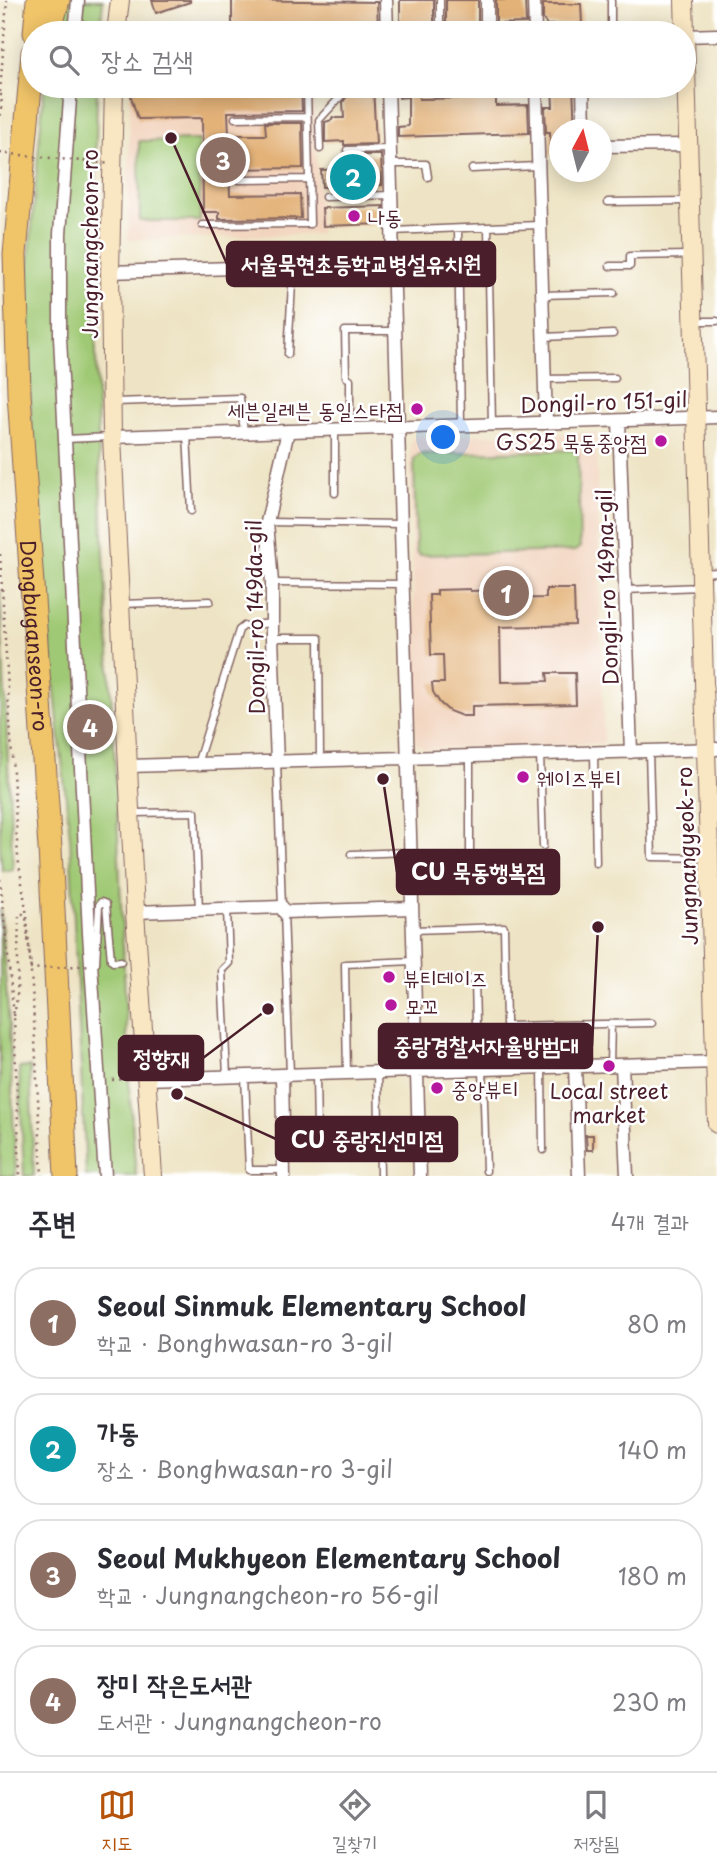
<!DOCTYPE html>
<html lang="ko">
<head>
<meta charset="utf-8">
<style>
  body { margin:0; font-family:"Playpen Sans","Poor Story",sans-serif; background:#f2f2f3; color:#2b2b33 }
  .compass { position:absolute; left:549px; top:119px; width:63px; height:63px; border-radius:50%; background:#fff; box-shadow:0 4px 18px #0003; rotate:7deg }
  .you { position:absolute; left:444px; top:438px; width:24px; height:24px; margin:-18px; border:5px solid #fff; border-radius:50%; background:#1a73e8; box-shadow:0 0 0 10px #1a73e833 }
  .badge { display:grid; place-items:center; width:46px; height:46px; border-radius:50%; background:#b45309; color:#fff; font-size:23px; font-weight:700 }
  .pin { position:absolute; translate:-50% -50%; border:4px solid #fff; box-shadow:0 2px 7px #0006 }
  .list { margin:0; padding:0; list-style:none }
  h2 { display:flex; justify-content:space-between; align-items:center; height:91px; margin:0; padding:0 28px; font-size:30px }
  h2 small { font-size:23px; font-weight:400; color:#7c7c81 }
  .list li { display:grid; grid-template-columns:46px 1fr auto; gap:21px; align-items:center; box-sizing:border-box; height:112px; margin:0 14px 14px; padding:0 14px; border:2px solid #e1e1e2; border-radius:28px }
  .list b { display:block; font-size:26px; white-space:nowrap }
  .list p { margin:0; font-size:23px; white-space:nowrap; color:#7c7c81 }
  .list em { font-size:23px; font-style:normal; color:#7c7c81 }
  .icon { flex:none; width:38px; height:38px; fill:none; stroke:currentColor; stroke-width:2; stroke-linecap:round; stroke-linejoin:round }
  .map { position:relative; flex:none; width:717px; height:1176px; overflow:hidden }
  .search { position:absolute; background:#fff; box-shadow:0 4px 18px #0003; left:21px; right:21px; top:21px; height:77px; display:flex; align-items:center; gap:18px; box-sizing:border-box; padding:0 24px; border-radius:38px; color:#7c7c81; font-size:26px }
  .sheet { height:595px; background:#fff }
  nav { display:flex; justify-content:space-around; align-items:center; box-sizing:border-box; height:98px; border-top:2px solid #e1e1e2; background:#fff; font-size:19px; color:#7c7c81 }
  nav a { display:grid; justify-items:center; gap:4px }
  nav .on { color:#b45309 }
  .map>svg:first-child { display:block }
</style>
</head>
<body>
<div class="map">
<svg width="717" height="1176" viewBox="0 0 717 1176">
  <rect width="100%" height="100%" fill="#fff"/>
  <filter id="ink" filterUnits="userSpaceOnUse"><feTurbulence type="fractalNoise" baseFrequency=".0143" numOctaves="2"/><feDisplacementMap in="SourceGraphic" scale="14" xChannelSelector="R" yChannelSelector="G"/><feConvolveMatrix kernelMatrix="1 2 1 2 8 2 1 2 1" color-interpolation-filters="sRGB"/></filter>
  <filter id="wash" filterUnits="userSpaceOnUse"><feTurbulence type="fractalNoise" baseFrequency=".00686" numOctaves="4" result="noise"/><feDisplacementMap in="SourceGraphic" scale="28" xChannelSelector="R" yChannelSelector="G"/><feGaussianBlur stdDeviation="1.57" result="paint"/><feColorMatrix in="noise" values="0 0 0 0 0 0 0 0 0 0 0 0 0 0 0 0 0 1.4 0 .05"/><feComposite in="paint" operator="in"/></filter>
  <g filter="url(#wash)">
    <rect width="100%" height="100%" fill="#eee4c5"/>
    <path fill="#f2d4be" d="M 130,86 L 313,86 L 320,234 L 128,240 Z
      M 596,433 L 604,743 L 425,749 L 416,743 L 410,443 L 415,436 Z"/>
    <path fill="#a0c975" stroke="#757450" stroke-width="2" d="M 63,0 L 103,0 L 100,33 L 54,33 Z
      M 44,86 L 97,86 L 94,272 L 98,437 L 115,767 L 129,1083 L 136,1176 L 86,1176 L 70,837 L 33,480 L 27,283 Z
      M 199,140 L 200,221 L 140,221 L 139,141 Z
      M 575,450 L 578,453 L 580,547 L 575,551 L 420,555 L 416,551 L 414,459 L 420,454 Z
      M 0,589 L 13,870 L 2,871 L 0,847 Z
      M 0,909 L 9,1024 L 16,1176 L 0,1176 Z
      M 30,1067 L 34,1176 L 24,1176 L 19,1068 Z"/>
    <g id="blocks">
      <path fill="#e3b279" d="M 152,0 L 190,0 L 190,2 L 156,13 Z
        M 232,0 L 377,2 L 378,29 L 232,33 Z
        M 400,0 L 434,0 L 434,28 L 400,29 Z
        M 446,0 L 478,0 L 478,27 L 446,27 Z
        M 496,0 L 525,0 L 526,23 L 496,24 Z
        M 543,4 L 581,4 L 582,24 L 547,25 L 543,19 Z
        M 134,86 L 301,86 L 302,111 L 228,112 L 229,135 L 266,135 L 265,123 L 302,123 L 303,168 L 229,169 L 230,195 L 300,194 L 301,218 L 219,219 L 219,212 L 203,212 L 202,118 L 138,119 L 131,97 Z
        M 320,86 L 337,86 L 337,93 L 333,97 L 321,97 Z
        M 349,86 L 373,86 L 376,144 L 344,145 L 344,141 L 325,142 L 325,122 L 332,120 L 332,118 L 344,118 L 343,102 L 347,96 Z
        M 398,86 L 419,86 L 419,99 L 473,98 L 473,86 L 496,86 L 496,106 L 528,105 L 529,133 L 398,137 L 398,127 L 408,126 L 408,97 L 399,98 Z
        M 552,86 L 573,86 L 575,130 L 559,130 L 559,154 L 550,154 L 550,132 L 546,132 L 545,107 L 553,107 Z
        M 344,155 L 381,155 L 382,185 L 322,187 L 321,170 L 345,169 Z
        M 383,206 L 383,224 L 323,226 L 322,208 Z
        M 470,589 L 470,591 L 497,590 L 497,599 L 546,598 L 546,589 L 574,589 L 575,625 L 500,627 L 501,682 L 548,681 L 547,673 L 575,673 L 576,704 L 472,706 L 472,716 L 462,716 L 449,711 L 440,703 L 433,692 L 432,683 L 444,683 L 443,655 L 431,655 L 429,595 L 437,595 L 437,590 Z
        M 586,1135 L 593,1135 L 593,1150 L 587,1150 Z"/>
    </g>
  </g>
  <g filter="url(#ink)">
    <use href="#blocks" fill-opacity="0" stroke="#836461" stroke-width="2"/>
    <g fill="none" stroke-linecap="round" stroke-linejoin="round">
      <g stroke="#836461" stroke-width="9">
        <path id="lane" d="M 440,0 L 440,33
          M 611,0 L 611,33
          M 434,86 L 434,93
          M 235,118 L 307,117
          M 320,149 L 319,120 L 342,95 L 343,86
          M 347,150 L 390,149
          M 391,164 L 426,164 L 428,177
          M 472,169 L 536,166
          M 239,180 L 309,179
          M 325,197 L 391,195
          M 608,202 L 687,201
          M 202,225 L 310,224 L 307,86
          M 488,228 L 492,424
          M 458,229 L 461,425
          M 392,231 L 539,225
          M 610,266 L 630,266 L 630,256 L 689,255
          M 542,295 L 614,293
          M 695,321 L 717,321
          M 543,337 L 613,334
          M 288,354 L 293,266
          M 545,379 L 615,378
          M 114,402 L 240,398 L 244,432
          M 335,429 L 335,493
          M 350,429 L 350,379 L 346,377 L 345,331 L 395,331
          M 187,434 L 191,511
          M 65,439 L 111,437
          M 267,522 L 401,524
          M 702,573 L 717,572
          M 272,583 L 403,584
          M 625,590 L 700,587
          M 121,604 L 210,601
          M 272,638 L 319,638 L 320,760
          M 649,751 L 652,857 L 709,858
          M 594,753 L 596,863
          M 540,754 L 543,846
          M 277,762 L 282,907
          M 197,764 L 239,630 L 244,626 L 272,623
          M 133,813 L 195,812 L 199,910
          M 351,854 L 411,852
          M 411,879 L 470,876 L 470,757
          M 284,912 L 290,1074
          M 413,930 L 504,927 L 507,1068
          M 96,963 L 99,905 L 101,902 L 106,904 L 111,960 L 113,962 L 121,961
          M 415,980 L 475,979 L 477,1069
          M 506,1026 L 652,1023
          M 610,1065 L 611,1024
          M 542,1067 L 543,1150
          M 561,1067 L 561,1025
          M 483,1069 L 486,1171
          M 378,1072 L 380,1176
          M 347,1073 L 345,964 L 414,961
          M 316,1074 L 317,1134
          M 227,1076 L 222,970 L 229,963 L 227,909
          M 245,1076 L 249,1170 L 284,1170"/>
      </g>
      <g stroke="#836461" stroke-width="15">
        <path id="street" d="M 386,0 L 387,33
          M 487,0 L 487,33
          M 534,0 L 535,33
          M 75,33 L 78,0
          M 684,36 L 717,35
          M 71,86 L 60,234 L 60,337 L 89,933 L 105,1176
          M 388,86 L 420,1176
          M 536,86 L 546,423
          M 583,86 L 584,130
          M 602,146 L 687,145
          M 110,272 L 393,263
          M 619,421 L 631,752
          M 112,437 L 717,417
          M 277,762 L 272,638 L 272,583 L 267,522 L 288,431
          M 129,766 L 717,749
          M 135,912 L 282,907 L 284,912 L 412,908
          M 622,1065 L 627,1176
          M 575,1066 L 579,1176
          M 282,1075 L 284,1176
          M 146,1079 L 717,1062"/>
      </g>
      <g stroke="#836461" stroke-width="20">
        <path id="secondary" d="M 684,0 L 717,1124
          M 116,33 L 120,0
          M 114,86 L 110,272 L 112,437 L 135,912 L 153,1176"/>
      </g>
      <g stroke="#836461" stroke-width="25">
        <g id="highway">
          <path d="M 35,33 L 38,0"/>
          <path d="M 49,33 L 58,0"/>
          <path id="s1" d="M 33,53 L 15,254 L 19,394 L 50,848 L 66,1176"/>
        </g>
      </g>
      <path stroke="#836461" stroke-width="2.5" stroke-dasharray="2 5" stroke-linecap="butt" d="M 0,92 L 7,0
        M 0,95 L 2,95 L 0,121
        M 0,554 L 18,857 L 27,916 L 33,1002 L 42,1176
        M 0,879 L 14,1016 L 20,1176
        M 112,1080 L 126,1079"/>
      <use href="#lane" stroke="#fff" stroke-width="6"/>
      <use href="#street" stroke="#fff" stroke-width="12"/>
      <use href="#secondary" stroke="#f9e7c3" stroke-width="18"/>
      <use href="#highway" stroke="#f0c469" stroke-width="23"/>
      <path stroke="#836461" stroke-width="2.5" stroke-dasharray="2 5" stroke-linecap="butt" d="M 0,153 L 111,164
        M 14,1016 L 17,998 L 19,914 L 23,914 L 26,918 L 31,969 L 91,965"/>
    </g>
  </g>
  <g fill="#b5179e" stroke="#fff" stroke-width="2.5">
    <circle cx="354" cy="216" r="7"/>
    <circle cx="417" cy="409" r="7"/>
    <circle cx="661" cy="441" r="7"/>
    <circle cx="523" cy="777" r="7"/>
    <circle cx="389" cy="977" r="7"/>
    <circle cx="391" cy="1005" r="7"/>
    <circle cx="609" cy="1066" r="7"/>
    <circle cx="437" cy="1088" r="7"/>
  </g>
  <g text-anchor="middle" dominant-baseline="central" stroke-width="5" stroke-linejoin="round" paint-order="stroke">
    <g font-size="21" fill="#4a1f2b" stroke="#fff" text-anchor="start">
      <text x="368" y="216">나동</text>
      <text x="403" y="409" text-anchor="end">세븐일레븐 동일스타점</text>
      <text x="647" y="441" text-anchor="end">GS25 묵동중앙점</text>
      <text x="537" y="777">웨이즈뷰티</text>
      <text x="403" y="977">뷰티데이즈</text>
      <text x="405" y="1005">모꼬</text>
      <text x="451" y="1088">중앙뷰티</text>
      <text x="609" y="1090" text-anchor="middle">Local street<tspan x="609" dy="24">market</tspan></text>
    </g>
    <g font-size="21" fill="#4a1f2b" stroke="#fff">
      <text transform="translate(89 244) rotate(-90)">Jungnangcheon-ro</text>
      <text transform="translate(604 401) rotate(-2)">Dongil-ro 151-gil</text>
      <text transform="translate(606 587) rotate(-92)">Dongil-ro 149na-gil</text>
      <text transform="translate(254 617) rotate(-91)">Dongil-ro 149da-gil</text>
      <text stroke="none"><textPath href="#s1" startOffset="584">Dongbuganseon-ro</textPath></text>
      <text transform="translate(686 856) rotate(-92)">Jungnangyeok-ro</text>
    </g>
  </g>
  <path fill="none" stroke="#4a1f2b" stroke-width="2.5" d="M171 138L227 264M383 779L397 872M598 927L592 1046M268 1009L203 1058M177 1094L276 1139"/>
  <g fill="#4a1f2b" stroke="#fff" stroke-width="2.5">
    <circle cx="171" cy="138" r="7"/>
    <circle cx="383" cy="779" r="7"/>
    <circle cx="598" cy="927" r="7"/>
    <circle cx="268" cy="1009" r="7"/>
    <circle cx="177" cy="1094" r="7"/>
  </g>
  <g fill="#4a1f2b" stroke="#4a1f2b" stroke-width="2.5">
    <rect x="227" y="242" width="268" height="44" rx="7"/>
    <rect x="397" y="850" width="162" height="44" rx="7"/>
    <rect x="379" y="1024" width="213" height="44" rx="7"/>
    <rect x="119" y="1036" width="84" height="44" rx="7"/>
    <rect x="276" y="1117" width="181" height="44" rx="7"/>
  </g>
  <g font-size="23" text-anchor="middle" font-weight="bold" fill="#fff">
    <text x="361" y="272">서울묵현초등학교병설유치원</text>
    <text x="478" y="880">CU 묵동행복점</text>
    <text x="486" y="1054">중랑경찰서자율방범대</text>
    <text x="161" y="1066">정향재</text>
    <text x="367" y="1148">CU 중랑진선미점</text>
  </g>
</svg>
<svg class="compass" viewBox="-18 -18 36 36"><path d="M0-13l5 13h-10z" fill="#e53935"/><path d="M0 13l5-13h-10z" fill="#7c7c81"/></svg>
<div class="you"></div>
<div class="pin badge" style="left:506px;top:593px;background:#8d6e63">1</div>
<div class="pin badge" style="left:353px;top:177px;background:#0f9aa8">2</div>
<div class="pin badge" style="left:223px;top:160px;background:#8d6e63">3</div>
<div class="pin badge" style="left:90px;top:727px;background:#8d6e63">4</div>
<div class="search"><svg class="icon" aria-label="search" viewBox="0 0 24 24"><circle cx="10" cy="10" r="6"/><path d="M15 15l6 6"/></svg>장소 검색</div>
</div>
<section class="sheet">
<h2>주변<small>4개 결과</small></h2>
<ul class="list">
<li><span class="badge" style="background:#8d6e63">1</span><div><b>Seoul Sinmuk Elementary School</b><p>학교 · Bonghwasan-ro 3-gil</p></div><em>80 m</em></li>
<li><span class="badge" style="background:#0f9aa8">2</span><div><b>가동</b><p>장소 · Bonghwasan-ro 3-gil</p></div><em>140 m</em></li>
<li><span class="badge" style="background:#8d6e63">3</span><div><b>Seoul Mukhyeon Elementary School</b><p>학교 · Jungnangcheon-ro 56-gil</p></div><em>180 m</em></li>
<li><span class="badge" style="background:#8d6e63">4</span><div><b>장미 작은도서관</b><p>도서관 · Jungnangcheon-ro</p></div><em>230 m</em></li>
</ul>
</section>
<nav>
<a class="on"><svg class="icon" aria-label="map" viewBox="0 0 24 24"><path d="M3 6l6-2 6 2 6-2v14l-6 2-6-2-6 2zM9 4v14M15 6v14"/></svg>지도</a>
<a><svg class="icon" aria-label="directions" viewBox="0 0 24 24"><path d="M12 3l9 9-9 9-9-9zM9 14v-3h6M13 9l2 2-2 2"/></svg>길찾기</a>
<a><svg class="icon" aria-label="saved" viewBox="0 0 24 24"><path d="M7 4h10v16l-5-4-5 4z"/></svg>저장됨</a>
</nav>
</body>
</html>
